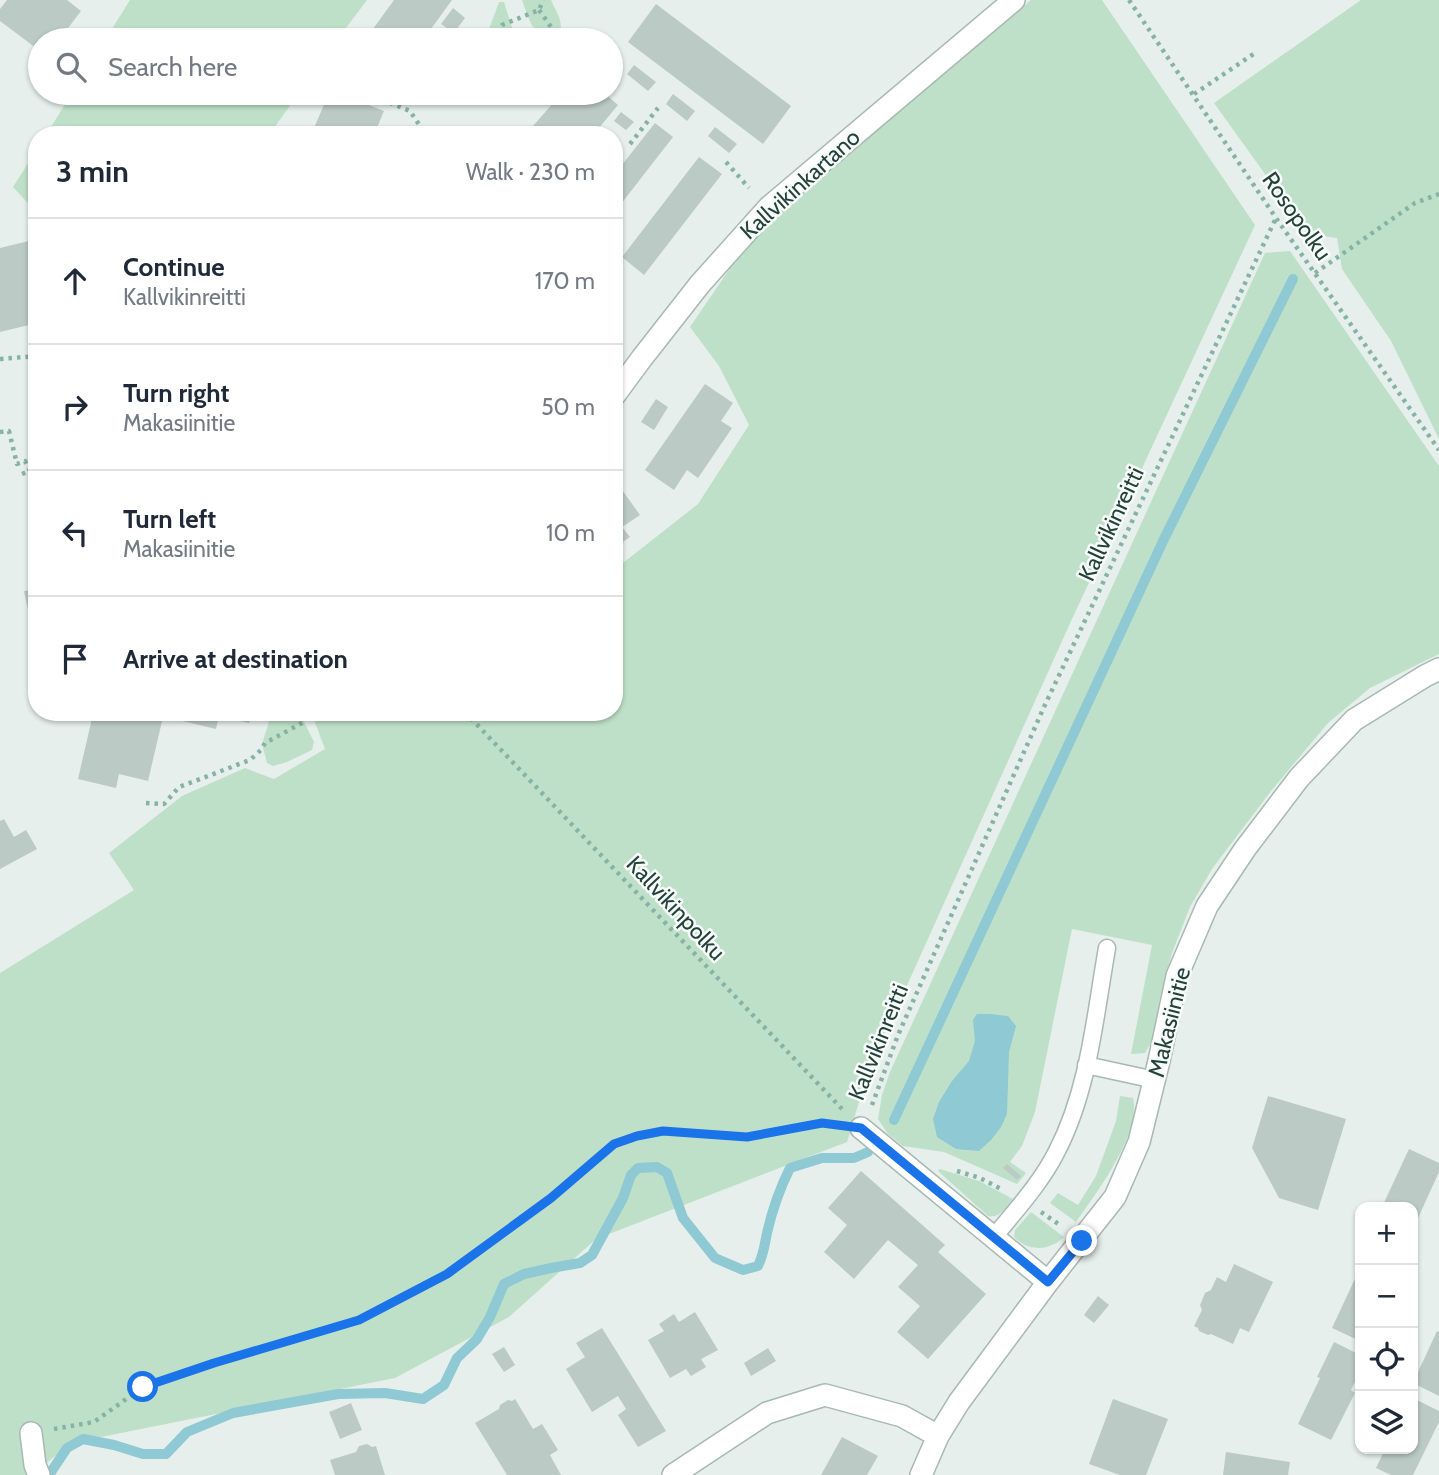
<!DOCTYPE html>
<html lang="en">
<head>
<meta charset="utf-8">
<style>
  body { margin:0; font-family:Cabin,sans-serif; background:#f2f2f3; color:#1f2937 }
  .controls { position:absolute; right:21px; bottom:21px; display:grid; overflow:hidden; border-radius:14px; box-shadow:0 2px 5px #0004 }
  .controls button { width:63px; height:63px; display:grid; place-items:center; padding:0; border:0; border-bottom:2px solid #e0e1e3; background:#fff; color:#1f2937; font:35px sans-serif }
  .stop { position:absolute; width:21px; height:21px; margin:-16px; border:5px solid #1a73e8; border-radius:50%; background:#fff }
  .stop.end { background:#1a73e8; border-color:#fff; box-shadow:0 2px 7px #0008 }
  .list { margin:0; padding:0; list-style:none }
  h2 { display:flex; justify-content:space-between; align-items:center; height:91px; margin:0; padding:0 28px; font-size:30px }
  h2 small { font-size:23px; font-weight:400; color:#747a83 }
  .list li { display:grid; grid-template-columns:46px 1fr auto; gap:21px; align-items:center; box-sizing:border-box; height:126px; padding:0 28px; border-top:2px solid #e0e1e3 }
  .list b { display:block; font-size:26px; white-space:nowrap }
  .list p { margin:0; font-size:23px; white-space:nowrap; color:#747a83 }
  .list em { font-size:23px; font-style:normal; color:#747a83 }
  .icon { flex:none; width:38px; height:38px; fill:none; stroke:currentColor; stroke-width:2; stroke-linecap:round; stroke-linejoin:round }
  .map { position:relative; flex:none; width:1439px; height:1475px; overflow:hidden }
  .search { position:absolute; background:#fff; box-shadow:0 2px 5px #0004; left:28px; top:28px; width:595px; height:77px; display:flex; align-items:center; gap:18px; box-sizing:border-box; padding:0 24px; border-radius:38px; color:#747a83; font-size:26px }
  .panel { position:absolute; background:#fff; box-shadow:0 2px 5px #0004; left:28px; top:126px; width:595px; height:595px; border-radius:28px }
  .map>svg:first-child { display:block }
</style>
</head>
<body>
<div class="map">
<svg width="1439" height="1475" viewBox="0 0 1439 1475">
  <rect width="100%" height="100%" fill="#e6efeb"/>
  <path fill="#bfe0c8" d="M 130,0 L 367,0 L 337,40 L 105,40 Z
    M 522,0 L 551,0 C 558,16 565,22 558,40 C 533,40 529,19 522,0 Z
    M 1031,0 L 1102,0 L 1255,225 L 1072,619 L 868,1072 L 847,1142 L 596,1239 L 509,1317 L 395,1378 L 71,1443 L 32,1475 L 0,1475 L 0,973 L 134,890 L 109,853 L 182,796 L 245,768 L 274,779 L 325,749 L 311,712 L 614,712 L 614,570 L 698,504 L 749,425 L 719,366 L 690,327 L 750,239 L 818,177 Z
    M 1361,0 L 1439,0 L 1439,439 L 1391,341 L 1342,269 L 1337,238 L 1308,234 L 1214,103 Z
    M 499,2 L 504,2 L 516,40 L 485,40 Z
    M 72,93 L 299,93 L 269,135 L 46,135 Z
    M 37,149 L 37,213 L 13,187 Z
    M 1290,251 L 1439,466 L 1439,654 L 1370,688 L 1328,723 L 1271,791 L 1212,869 L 1190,907 L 1172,953 L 1160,997 L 1152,1041 L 1145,1053 L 1131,1054 L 1152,945 L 1072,929 L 1035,1112 L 1022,1146 L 1010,1162 L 1026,1173 L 1017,1184 L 944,1152 L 903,1146 L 888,1134 L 878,1119 L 882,1095 L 890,1072 L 1265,253 Z
    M 272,712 L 303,712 L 302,718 L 314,742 L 312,750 L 287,762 L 273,766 L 267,763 L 262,744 Z
    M 1120,1096 L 1133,1098 C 1142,1133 1095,1195 1076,1222 L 1050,1203 L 1058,1193 L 1078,1205 L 1096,1176 L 1116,1121 Z
    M 940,1169 L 979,1181 L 1013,1199 C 1006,1207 1000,1219 988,1216 L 938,1171 Z
    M 1031,1212 L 1064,1237 C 1050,1251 1028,1252 1014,1237 L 1015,1230 Z"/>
  <path fill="#8ec9d4" d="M 977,1014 L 990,1014 L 1008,1016 L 1016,1026 L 1009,1052 L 1007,1114 L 1001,1127 L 991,1140 L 979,1151 L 956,1149 L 937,1137 L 933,1119 L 939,1102 L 952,1081 L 969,1061 L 975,1041 L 973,1020 Z"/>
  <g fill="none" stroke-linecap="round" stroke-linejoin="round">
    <path stroke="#8ec9d4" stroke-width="10" d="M 894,1120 L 1164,539 L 1293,279
      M 49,1475 L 67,1448 L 83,1439 L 114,1445 L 143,1454 L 166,1454 L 187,1432 L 233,1413 L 338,1394 L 385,1393 L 423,1399 L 444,1385 L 457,1358 L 477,1339 L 490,1317 L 504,1284 L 524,1274 L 551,1268 L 580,1263 L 592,1255 L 623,1198 L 631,1175 L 638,1168 L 657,1167 L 667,1173 L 683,1218 L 715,1258 L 743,1270 L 758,1266 C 764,1253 764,1247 767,1233 C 772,1211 780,1188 790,1168 L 822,1158 L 854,1158 L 868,1152"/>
  </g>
  <path fill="#bbcac4" d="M 7,0 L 67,0 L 81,11 L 59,40 L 40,40 L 40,51 L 0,21 L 0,9 Z
    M 394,0 L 452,0 L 423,40 L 365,40 Z
    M 656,4 L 791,106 L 763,144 L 628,42 Z
    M 453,8 L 465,18 L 454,33 L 441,24 Z
    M 634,65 L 656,82 L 648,91 L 627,74 Z
    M 329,93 L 338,93 L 384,111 L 374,135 L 311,135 Z
    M 562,93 L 604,93 L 618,105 L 593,135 L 525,135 Z
    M 673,94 L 695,111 L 687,121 L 666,104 Z
    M 621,112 L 634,122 L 626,130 L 614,121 Z
    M 655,123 L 673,137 L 614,213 L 614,175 Z
    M 715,127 L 737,144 L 729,153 L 708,136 Z
    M 699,157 L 722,174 L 644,275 L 622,257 Z
    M 37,239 L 37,323 L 0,332 L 0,248 Z
    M 705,384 L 733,403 L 721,421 L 732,428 L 698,478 L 687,470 L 674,490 L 645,470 Z
    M 656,399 L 668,407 L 654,430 L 641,422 Z
    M 620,487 L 640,515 L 622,527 L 630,537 L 614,548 L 614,491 Z
    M 37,589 L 37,647 L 36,647 L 24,591 Z
    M 104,712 L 151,712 L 151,714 L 163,717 L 148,781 L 119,774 L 116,788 L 78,779 L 93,714 L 103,717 Z
    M 180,712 L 251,712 L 249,723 L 219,716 L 216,729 L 178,720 Z
    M 4,819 L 14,837 L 26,830 L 37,849 L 0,869 L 0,821 Z
    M 1268,1096 L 1346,1119 L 1318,1210 L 1279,1198 L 1252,1148 Z
    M 1409,1149 L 1439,1163 L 1439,1172 L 1413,1229 L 1413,1207 L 1382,1207 Z
    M 1007,1164 L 1021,1176 L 1017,1180 L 1003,1168 Z
    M 861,1171 L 945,1245 L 938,1252 L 986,1294 L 928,1359 L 897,1332 L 920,1306 L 898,1287 L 918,1265 L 888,1240 L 854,1279 L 824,1252 L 847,1225 L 828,1208 Z
    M 1234,1264 L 1273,1282 L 1249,1332 L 1240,1328 L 1233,1344 L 1211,1334 L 1208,1335 L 1199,1331 L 1198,1328 L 1194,1326 L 1202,1310 L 1200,1305 L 1205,1293 L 1211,1290 L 1217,1277 L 1226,1282 Z
    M 1360,1268 L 1360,1341 L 1332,1328 Z
    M 1098,1296 L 1109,1305 L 1094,1323 L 1084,1315 Z
    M 695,1312 L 718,1350 L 701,1359 L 706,1367 L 691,1376 L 686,1369 L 670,1378 L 648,1340 L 664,1331 L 659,1324 L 674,1314 L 679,1322 Z
    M 602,1328 L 666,1431 L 638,1447 L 618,1415 L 626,1409 L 618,1396 L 592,1412 L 566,1369 L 585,1357 L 576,1343 Z
    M 1437,1331 L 1439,1332 L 1439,1396 L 1413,1383 Z
    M 1334,1342 L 1360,1355 L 1360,1371 L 1351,1390 L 1355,1393 L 1331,1440 L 1298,1424 L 1320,1378 L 1317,1377 Z
    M 504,1347 L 515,1365 L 504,1372 L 492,1354 Z
    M 768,1348 L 776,1361 L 751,1376 L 744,1363 Z
    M 1413,1398 L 1439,1411 L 1439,1422 L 1413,1475 L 1391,1475 L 1376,1468 L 1385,1449 L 1413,1449 Z
    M 515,1399 L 533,1429 L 542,1424 L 558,1450 L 550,1455 L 561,1475 L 507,1475 L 475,1423 L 499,1409 L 500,1405 L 508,1400 L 512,1401 Z
    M 1113,1399 L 1168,1419 L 1146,1475 L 1120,1475 L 1089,1464 Z
    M 351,1403 L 362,1430 L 340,1439 L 329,1412 Z
    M 842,1437 L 878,1456 L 867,1475 L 821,1475 Z
    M 367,1444 L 372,1447 L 376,1446 L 385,1475 L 335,1475 L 330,1460 L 356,1452 L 359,1446 Z
    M 1226,1452 L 1290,1462 L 1288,1475 L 1223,1475 Z"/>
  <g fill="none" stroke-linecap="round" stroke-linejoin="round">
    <g stroke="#a8b8b2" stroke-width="19">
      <path id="lane" d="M 1086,1065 L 1155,1080
        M 994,1237 C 1016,1210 1041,1183 1057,1151 C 1089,1089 1095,1016 1107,948"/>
    </g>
    <g stroke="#a8b8b2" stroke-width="24">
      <path id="street" d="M 614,396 L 642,358 L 700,284 L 769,207 L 1014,0
        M 861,1128 L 1048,1282
        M 31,1433 L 35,1465 L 39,1475
        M 673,1475 L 767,1413 L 825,1395 L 902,1416 L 938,1436
        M 921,1475 L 938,1436 L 959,1402 L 1048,1282 L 1115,1197 L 1139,1142 L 1159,1061 L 1177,976 L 1207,906 L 1245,849 L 1299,778 L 1354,720 L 1425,676 L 1439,669"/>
    </g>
    <path stroke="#86b3a5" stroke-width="4.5" stroke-dasharray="3.5 5" stroke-linecap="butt" d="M 1129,0 L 1276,218 L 1439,450
      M 539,10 L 559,38 L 566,40
      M 493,40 L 502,25 L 539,10 L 543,0
      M 366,93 L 410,111 L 426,135
      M 1194,94 L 1255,53
      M 630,144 L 658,108
      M 726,162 L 749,188
      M 1315,273 L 1415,203 L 1439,194
      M 0,359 L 37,356
      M 0,432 L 9,431 L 17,464 L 25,461 L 37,485
      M 22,474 L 29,471
      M 465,712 L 843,1110
      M 146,803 L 164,804 L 179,787 L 250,760 L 261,750 L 265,743 L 304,722 L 305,712
      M 872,1105 L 898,1035 L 1044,707 L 1276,218
      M 957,1171 L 980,1178 L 1003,1190
      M 1041,1212 L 1060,1225
      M 54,1429 L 94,1422 L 143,1387 L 214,1363 L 359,1320 L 447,1274 L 551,1198 L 614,1144 L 637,1136 L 663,1131 L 747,1137 L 822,1123 L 836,1125"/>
    <use href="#lane" stroke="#fff" stroke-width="16"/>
    <use href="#street" stroke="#fff" stroke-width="21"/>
  </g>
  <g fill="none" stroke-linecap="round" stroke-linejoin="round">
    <path stroke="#1a73e8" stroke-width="9" d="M 143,1387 L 214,1363 L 359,1320 L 447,1274 L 551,1198 L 614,1144 L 637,1136 L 663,1131 L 747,1137 L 822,1123 L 861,1128 L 1048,1282 L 1082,1241"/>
  </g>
  <g text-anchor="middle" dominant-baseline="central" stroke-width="5" stroke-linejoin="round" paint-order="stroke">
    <g font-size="23" fill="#24423a" stroke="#f7fbf9">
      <text transform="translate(800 184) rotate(-42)">Kallvikinkartano</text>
      <text transform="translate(1297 216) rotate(55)">Rosopolku</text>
      <text transform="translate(1111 524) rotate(-65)">Kallvikinreitti</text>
      <text transform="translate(676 908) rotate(47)">Kallvikinpolku</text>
      <text transform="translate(1169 1022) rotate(-76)">Makasiinitie</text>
      <text transform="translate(878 1042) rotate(-68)">Kallvikinreitti</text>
    </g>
  </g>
</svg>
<div class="controls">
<button>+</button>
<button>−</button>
<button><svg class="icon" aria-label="locate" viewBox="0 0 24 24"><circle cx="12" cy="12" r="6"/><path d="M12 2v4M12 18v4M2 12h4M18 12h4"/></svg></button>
<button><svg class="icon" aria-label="layers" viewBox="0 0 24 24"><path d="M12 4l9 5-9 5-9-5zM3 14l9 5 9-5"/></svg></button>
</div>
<div class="stop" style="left:143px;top:1387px"></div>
<div class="stop end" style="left:1082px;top:1241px"></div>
<div class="search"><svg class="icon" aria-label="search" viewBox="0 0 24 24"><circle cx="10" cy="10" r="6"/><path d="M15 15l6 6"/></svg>Search here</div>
<section class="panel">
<h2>3 min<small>Walk · 230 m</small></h2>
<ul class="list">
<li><svg class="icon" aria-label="ahead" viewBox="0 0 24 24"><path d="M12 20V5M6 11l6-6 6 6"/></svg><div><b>Continue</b><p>Kallvikinreitti</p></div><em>170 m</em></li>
<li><svg class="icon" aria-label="right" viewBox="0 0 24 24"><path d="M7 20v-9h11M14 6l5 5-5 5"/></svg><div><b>Turn right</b><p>Makasiinitie</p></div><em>50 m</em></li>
<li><svg class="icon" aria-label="left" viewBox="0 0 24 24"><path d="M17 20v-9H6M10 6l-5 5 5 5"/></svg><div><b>Turn left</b><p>Makasiinitie</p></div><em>10 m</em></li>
<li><svg class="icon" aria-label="arrive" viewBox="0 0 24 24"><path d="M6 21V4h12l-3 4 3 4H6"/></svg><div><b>Arrive at destination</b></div></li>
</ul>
</section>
</div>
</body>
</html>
